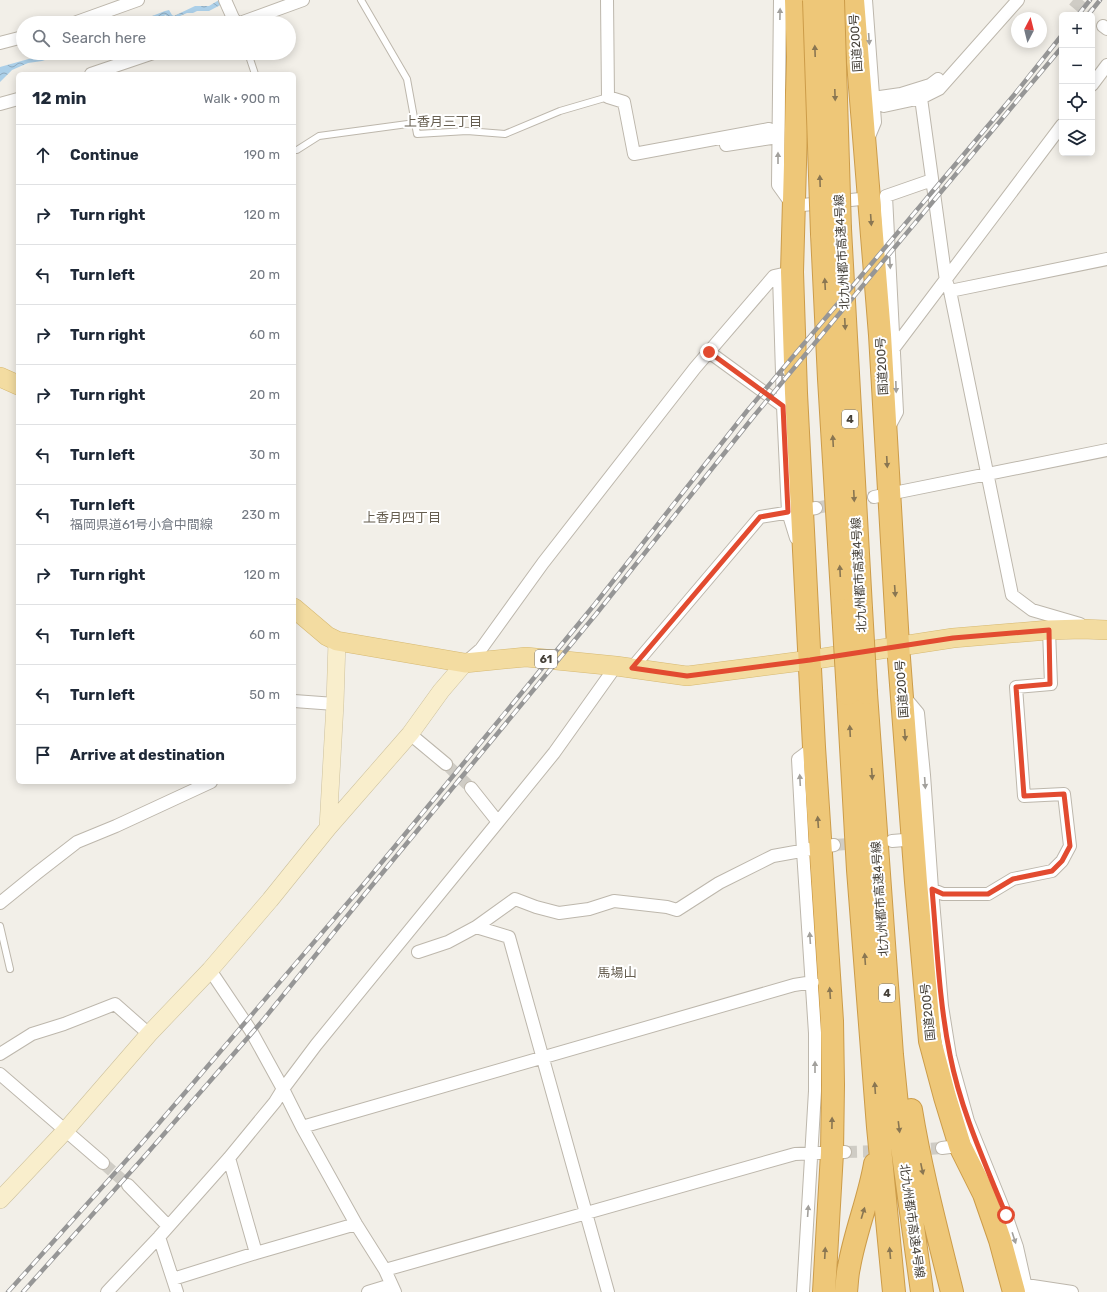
<!DOCTYPE html>
<html lang="en">
<head>
<meta charset="utf-8">
<style>
  body { margin:0; font-family:Rubik,"Noto Sans JP",sans-serif; background:#f2f2f3; color:#1f2937 }
  .controls { position:absolute; right:12px; top:12px; display:grid; overflow:hidden; border-radius:6px; box-shadow:0 2px 10px #0003 }
  .controls button { width:36px; height:36px; display:grid; place-items:center; padding:0; border:0; border-bottom:1px solid #e0e1e3; background:#fff; color:#1f2937; font:20px sans-serif }
  .compass { position:absolute; left:1011px; top:12px; width:36px; height:36px; border-radius:50%; background:#fff; box-shadow:0 2px 10px #0003; rotate:7deg }
  .stop { position:absolute; width:12px; height:12px; margin:-9px; border:3px solid #e24b30; border-radius:50%; background:#fff }
  .stop.end { background:#e24b30; border-color:#fff; box-shadow:0 1px 4px #0008 }
  .list { margin:0; padding:0; list-style:none }
  h2 { display:flex; justify-content:space-between; align-items:center; height:52px; margin:0; padding:0 16px; font-size:17px }
  h2 small { font-size:13px; font-weight:400; color:#747a83 }
  .list li { display:grid; grid-template-columns:26px 1fr auto; gap:12px; align-items:center; box-sizing:border-box; height:60px; padding:0 16px; border-top:1px solid #e0e1e3 }
  .list b { display:block; font-size:15px; white-space:nowrap }
  .list p { margin:0; font-size:13px; white-space:nowrap; color:#747a83 }
  .list em { font-size:13px; font-style:normal; color:#747a83 }
  .icon { flex:none; width:22px; height:22px; fill:none; stroke:currentColor; stroke-width:2; stroke-linecap:round; stroke-linejoin:round }
  .map { position:relative; flex:none; width:1107px; height:1292px; overflow:hidden }
  .search { position:absolute; background:#fff; box-shadow:0 2px 10px #0003; left:16px; top:16px; width:280px; height:44px; display:flex; align-items:center; gap:10px; box-sizing:border-box; padding:0 14px; border-radius:22px; color:#747a83; font-size:15px }
  .panel { position:absolute; background:#fff; box-shadow:0 2px 10px #0003; left:16px; top:72px; width:280px; height:712px; border-radius:6px }
  .map>svg:first-child { display:block }
</style>
</head>
<body>
<div class="map">
<svg width="1107" height="1292" viewBox="0 0 1107 1292">
  <defs>
    <pattern id="water-waves" width="16" height="10" patternUnits="userSpaceOnUse"><rect width="16" height="10" fill="#abcfe8"/><path d="M0 5q4-4 8 0t8 0" fill="none" stroke="#8da9bd"/></pattern>
  </defs>
  <rect width="100%" height="100%" fill="#f2efe8"/>
  <path fill="url(#water-waves)" d="M 219,0 L 230,0 L 209,11 L 197,11 L 193,13 L 187,13 L 173,19 L 173,23 L 170,23 L 166,15 L 146,23 L 134,23 L 165,11 L 169,10 L 172,15 L 174,16 L 195,6 L 209,6 Z
    M 50,53 L 65,53 L 42,61 L 28,63 L 12,70 L 0,82 L 0,67 Z"/>
  <g fill="none" stroke-linecap="round" stroke-linejoin="round">
    <path stroke="#cfccc5" stroke-width="12" stroke-dasharray="12 6" stroke-linecap="butt" d="M 1073,0 L 1091,15
      M 816,508 L 874,497
      M 446,764 L 471,788
      M 834,845 L 861,843
      M 913,1150 L 942,1148
      M 845,1152 L 885,1151
      M 103,1163 L 128,1185"/>
    <g stroke="#bdb7ac" stroke-width="8">
      <path id="lane" d="M 361,0 L 407,79 L 417,134 L 467,131 L 505,134 L 560,111 L 608,97
        M 248,53 L 255,74
        M 294,150 L 297,150 L 319,136 L 415,123
        M 0,926 L 10,969"/>
    </g>
    <g stroke="#bdb7ac" stroke-width="14">
      <path id="street" d="M 225,0 L 233,18 L 237,23
        M 607,0 L 608,97 L 624,102 L 634,154 L 769,129
        M 780,0 L 778,185 L 793,206 L 870,198
        M 866,0 L 875,122 L 868,139
        M 74,23 L 138,0
        M 240,23 L 303,0
        M 1103,26 L 1107,29
        M 0,43 L 23,37
        M 91,74 L 153,53
        M 1092,85 L 1107,65
        M 873,98 L 901,94 L 930,85 L 938,79
        M 921,98 L 946,281 L 950,291 L 1012,595 L 1032,610 L 1080,624
        M 0,104 L 18,99
        M 884,106 L 921,98 L 939,89 L 1018,0
        M 726,145 L 778,137
        M 779,275 L 783,406 L 788,512 L 796,538
        M 950,291 L 1107,259
        M 894,348 L 1062,125
        M 709,352 L 783,406
        M 888,429 L 897,412 L 886,196 L 932,180
        M 874,497 L 1107,450
        M 465,663 L 481,649 L 543,563 L 695,368 L 774,276 L 792,272
        M 632,668 L 760,517 L 816,508
        M 903,695 L 918,713 L 924,775 L 932,889 L 942,1006 L 950,1056 L 968,1121 L 1006,1215 L 1017,1247 L 1027,1292
        M 294,701 L 335,704
        M 410,734 L 446,764
        M 471,788 L 498,822
        M 892,841 L 917,839
        M 926,887 L 943,894 L 988,894 L 1013,879 L 1052,871 L 1062,861 L 1070,846 L 1064,794 L 1024,796 L 1016,687 L 1051,684 L 1049,630
        M 0,903 L 37,873 L 77,842 L 116,826 L 211,782
        M 476,927 L 509,937 L 608,1292
        M 418,952 L 448,942 L 476,927 L 515,899 L 536,907 L 559,913 L 589,909 L 614,901 L 667,907 L 677,910 L 719,883 L 773,856 L 834,845
        M 210,970 L 251,1031 L 283,1089 L 302,1127 L 356,1224 L 385,1270 L 395,1292
        M 0,1054 L 32,1034 L 64,1024 L 115,1004 L 149,1034
        M 0,1074 L 103,1163
        M 302,1127 L 794,985 L 813,982
        M 942,1148 L 965,1145
        M 229,1158 L 256,1253
        M 128,1185 L 168,1226
        M 159,1237 L 177,1292
        M 385,1270 L 795,1154 L 845,1152
        M 173,1279 L 256,1253 L 356,1224
        M 1026,1285 L 1072,1292
        M 107,1292 L 159,1237 L 229,1158 L 275,1102 L 283,1089 L 316,1045 L 498,822 L 554,753 L 616,666
        M 368,1292 L 391,1285
        M 803,1292 L 815,1091 L 815,1033 L 803,851 L 798,759 L 814,747"/>
    </g>
    <g stroke="#cdc19d" stroke-width="18">
      <path id="secondary" d="M 328,828 L 335,704 L 337,641
        M 0,1200 L 65,1131 L 149,1034 L 210,970 L 270,900 L 328,828 L 410,734 L 441,691 L 465,663"/>
    </g>
    <g stroke="#d6b972" stroke-width="20">
      <path id="primary" d="M 0,377 L 18,385
        M 294,608 L 327,636 L 337,641 L 465,663 L 526,657 L 616,666 L 687,676 L 810,660 L 953,638 L 1049,630 L 1082,629 L 1107,630"/>
    </g>
    <g stroke="#cc9c49" stroke-width="24">
      <path id="highway" d="M 796,0 L 798,57 L 792,272 L 796,393 L 814,747 L 832,1021 L 833,1085 L 832,1153 L 824,1292
        M 853,0 L 880,335 L 898,645 L 916,882 L 930,1041 L 945,1097 L 960,1146 L 984,1194 L 1000,1240 L 1014,1292
        M 840,229 L 861,608
        M 822,234 L 829,379 L 843,610
        M 866,693 L 892,1055 L 899,1125 L 922,1292
        M 848,694 L 858,870 L 878,1127 L 894,1292
        M 911,1110 C 921,1171 937,1231 952,1292
        M 846,1292 C 847,1284 847,1275 849,1267 C 855,1232 869,1199 875,1164"/>
    </g>
    <use href="#lane" stroke="#fff" stroke-width="6"/>
    <use href="#street" stroke="#fff" stroke-width="12"/>
    <use href="#secondary" stroke="#f9eecc" stroke-width="17"/>
    <use href="#primary" stroke="#f3dca1" stroke-width="19"/>
    <use href="#highway" stroke="#eec778" stroke-width="22"/>
    <g stroke="#969696" stroke-width="4.5">
      <path id="rail" d="M 1078,15 L 1090,0
        M 1088,15 L 1100,0
        M 8,1292 L 141,1144 L 363,885 L 595,604 L 747,411 L 1014,95 L 1062,35
        M 23,1292 L 144,1157 L 264,1019 L 365,894 L 597,613 L 754,416 L 1062,47"/>
    </g>
    <use href="#rail" stroke="#fff" stroke-width="3" stroke-dasharray="9" stroke-linecap="butt"/>
    <g stroke="#cc9c49" stroke-width="24" stroke-linecap="butt">
      <path id="highway-bridge" d="M 814,0 L 822,234
        M 833,0 L 840,229
        M 861,608 L 866,693
        M 843,610 L 848,694"/>
    </g>
    <use href="#highway-bridge" stroke="#eec778" stroke-width="22"/>
  </g>
  <defs><path id="oneway-solid" d="M-6-.8H1V-3.2L6.5 0L1 3.2V.8H-6Z"/></defs>
  <g fill="#a2a09c">
    <use href="#oneway-solid" transform="translate(780 14) rotate(-89)"/>
    <use href="#oneway-solid" transform="translate(869 39) rotate(86)"/>
    <use href="#oneway-solid" transform="translate(778 158) rotate(-90)"/>
    <use href="#oneway-solid" transform="translate(890 263) rotate(87)"/>
    <use href="#oneway-solid" transform="translate(782 377) rotate(-92)"/>
    <use href="#oneway-solid" transform="translate(896 387) rotate(88)"/>
    <use href="#oneway-solid" transform="translate(800 780) rotate(-93)"/>
    <use href="#oneway-solid" transform="translate(925 783) rotate(86)"/>
    <use href="#oneway-solid" transform="translate(810 938) rotate(-94)"/>
    <use href="#oneway-solid" transform="translate(815 1067) rotate(-90)"/>
    <use href="#oneway-solid" transform="translate(808 1211) rotate(-86)"/>
    <use href="#oneway-solid" transform="translate(1014 1238) rotate(72)"/>
  </g>
  <g fill="#897652">
    <use href="#oneway-solid" transform="translate(815 51) rotate(-92)"/>
    <use href="#oneway-solid" transform="translate(835 95) rotate(88)"/>
    <use href="#oneway-solid" transform="translate(820 181) rotate(-92)"/>
    <use href="#oneway-solid" transform="translate(871 220) rotate(86)"/>
    <use href="#oneway-solid" transform="translate(825 284) rotate(-93)"/>
    <use href="#oneway-solid" transform="translate(845 324) rotate(87)"/>
    <use href="#oneway-solid" transform="translate(833 441) rotate(-93)"/>
    <use href="#oneway-solid" transform="translate(887 462) rotate(87)"/>
    <use href="#oneway-solid" transform="translate(854 496) rotate(87)"/>
    <use href="#oneway-solid" transform="translate(840 571) rotate(-93)"/>
    <use href="#oneway-solid" transform="translate(895 591) rotate(86)"/>
    <use href="#oneway-solid" transform="translate(850 731) rotate(-93)"/>
    <use href="#oneway-solid" transform="translate(905 735) rotate(86)"/>
    <use href="#oneway-solid" transform="translate(872 774) rotate(86)"/>
    <use href="#oneway-solid" transform="translate(818 822) rotate(-94)"/>
    <use href="#oneway-solid" transform="translate(865 959) rotate(-94)"/>
    <use href="#oneway-solid" transform="translate(830 993) rotate(-94)"/>
    <use href="#oneway-solid" transform="translate(875 1088) rotate(-94)"/>
    <use href="#oneway-solid" transform="translate(832 1123) rotate(-89)"/>
    <use href="#oneway-solid" transform="translate(899 1127) rotate(83)"/>
    <use href="#oneway-solid" transform="translate(922 1169) rotate(78)"/>
    <use href="#oneway-solid" transform="translate(863 1213) rotate(-73)"/>
    <use href="#oneway-solid" transform="translate(825 1253) rotate(-87)"/>
    <use href="#oneway-solid" transform="translate(890 1253) rotate(-95)"/>
  </g>
  <g fill="none" stroke-linecap="round" stroke-linejoin="round">
    <path stroke="#e24b30" stroke-width="5" d="M 709,352 L 783,406 L 788,512 L 760,517 L 632,668 L 687,676 L 810,660 L 953,638 L 1049,630 L 1050,684 L 1016,687 L 1024,796 L 1064,794 L 1070,846 L 1062,861 L 1052,871 L 1013,879 L 988,894 L 943,894 L 932,889 C 937,945 939,1001 950,1055 C 961,1111 985,1163 1006,1215"/>
  </g>
  <g text-anchor="middle" dominant-baseline="central" stroke-width="4" stroke-linejoin="round" paint-order="stroke">
    <g fill="#fff" stroke="#7d7974" stroke-width="1">
      <rect x="842" y="410" width="16" height="18" rx="3"/>
      <rect x="535" y="650" width="22" height="18" rx="3"/>
      <rect x="879" y="984" width="16" height="18" rx="3"/>
    </g>
    <g font-size="11" font-weight="bold" fill="#454038">
      <text x="850" y="419">4</text>
      <text x="546" y="659">61</text>
      <text x="887" y="993">4</text>
    </g>
    <g font-size="12" fill="#454038" stroke="#fff">
      <text transform="translate(856 43) rotate(-94)">国道200号</text>
      <text transform="translate(842 252) rotate(-93)">北九州都市高速4号線</text>
      <text transform="translate(882 366) rotate(-93)">国道200号</text>
      <text transform="translate(859 575) rotate(-93)">北九州都市高速4号線</text>
      <text transform="translate(902 689) rotate(-94)">国道200号</text>
      <text transform="translate(880 899) rotate(-94)">北九州都市高速4号線</text>
      <text transform="translate(928 1012) rotate(-96)">国道200号</text>
      <text transform="translate(912 1221) rotate(82)">北九州都市高速4号線</text>
    </g>
    <g font-size="13" fill="#665e50" stroke="#fff">
      <text x="443" y="121">上香月三丁目</text>
      <text x="402" y="517">上香月四丁目</text>
      <text x="617" y="972">馬場山</text>
    </g>
  </g>
</svg>
<div class="controls">
<button>+</button>
<button>−</button>
<button><svg class="icon" aria-label="locate" viewBox="0 0 24 24"><circle cx="12" cy="12" r="6"/><path d="M12 2v4M12 18v4M2 12h4M18 12h4"/></svg></button>
<button><svg class="icon" aria-label="layers" viewBox="0 0 24 24"><path d="M12 4l9 5-9 5-9-5zM3 14l9 5 9-5"/></svg></button>
</div>
<svg class="compass" viewBox="-18 -18 36 36"><path d="M0-13l5 13h-10z" fill="#e53935"/><path d="M0 13l5-13h-10z" fill="#747a83"/></svg>
<div class="stop" style="left:1006px;top:1215px"></div>
<div class="stop end" style="left:709px;top:352px"></div>
<div class="search"><svg class="icon" aria-label="search" viewBox="0 0 24 24"><circle cx="10" cy="10" r="6"/><path d="M15 15l6 6"/></svg>Search here</div>
<section class="panel">
<h2>12 min<small>Walk · 900 m</small></h2>
<ul class="list">
<li><svg class="icon" aria-label="ahead" viewBox="0 0 24 24"><path d="M12 20V5M6 11l6-6 6 6"/></svg><div><b>Continue</b></div><em>190 m</em></li>
<li><svg class="icon" aria-label="right" viewBox="0 0 24 24"><path d="M7 20v-9h11M14 6l5 5-5 5"/></svg><div><b>Turn right</b></div><em>120 m</em></li>
<li><svg class="icon" aria-label="left" viewBox="0 0 24 24"><path d="M17 20v-9H6M10 6l-5 5 5 5"/></svg><div><b>Turn left</b></div><em>20 m</em></li>
<li><svg class="icon" aria-label="right" viewBox="0 0 24 24"><path d="M7 20v-9h11M14 6l5 5-5 5"/></svg><div><b>Turn right</b></div><em>60 m</em></li>
<li><svg class="icon" aria-label="right" viewBox="0 0 24 24"><path d="M7 20v-9h11M14 6l5 5-5 5"/></svg><div><b>Turn right</b></div><em>20 m</em></li>
<li><svg class="icon" aria-label="left" viewBox="0 0 24 24"><path d="M17 20v-9H6M10 6l-5 5 5 5"/></svg><div><b>Turn left</b></div><em>30 m</em></li>
<li><svg class="icon" aria-label="left" viewBox="0 0 24 24"><path d="M17 20v-9H6M10 6l-5 5 5 5"/></svg><div><b>Turn left</b><p>福岡県道61号小倉中間線</p></div><em>230 m</em></li>
<li><svg class="icon" aria-label="right" viewBox="0 0 24 24"><path d="M7 20v-9h11M14 6l5 5-5 5"/></svg><div><b>Turn right</b></div><em>120 m</em></li>
<li><svg class="icon" aria-label="left" viewBox="0 0 24 24"><path d="M17 20v-9H6M10 6l-5 5 5 5"/></svg><div><b>Turn left</b></div><em>60 m</em></li>
<li><svg class="icon" aria-label="left" viewBox="0 0 24 24"><path d="M17 20v-9H6M10 6l-5 5 5 5"/></svg><div><b>Turn left</b></div><em>50 m</em></li>
<li><svg class="icon" aria-label="arrive" viewBox="0 0 24 24"><path d="M6 21V4h12l-3 4 3 4H6"/></svg><div><b>Arrive at destination</b></div></li>
</ul>
</section>
</div>
</body>
</html>
